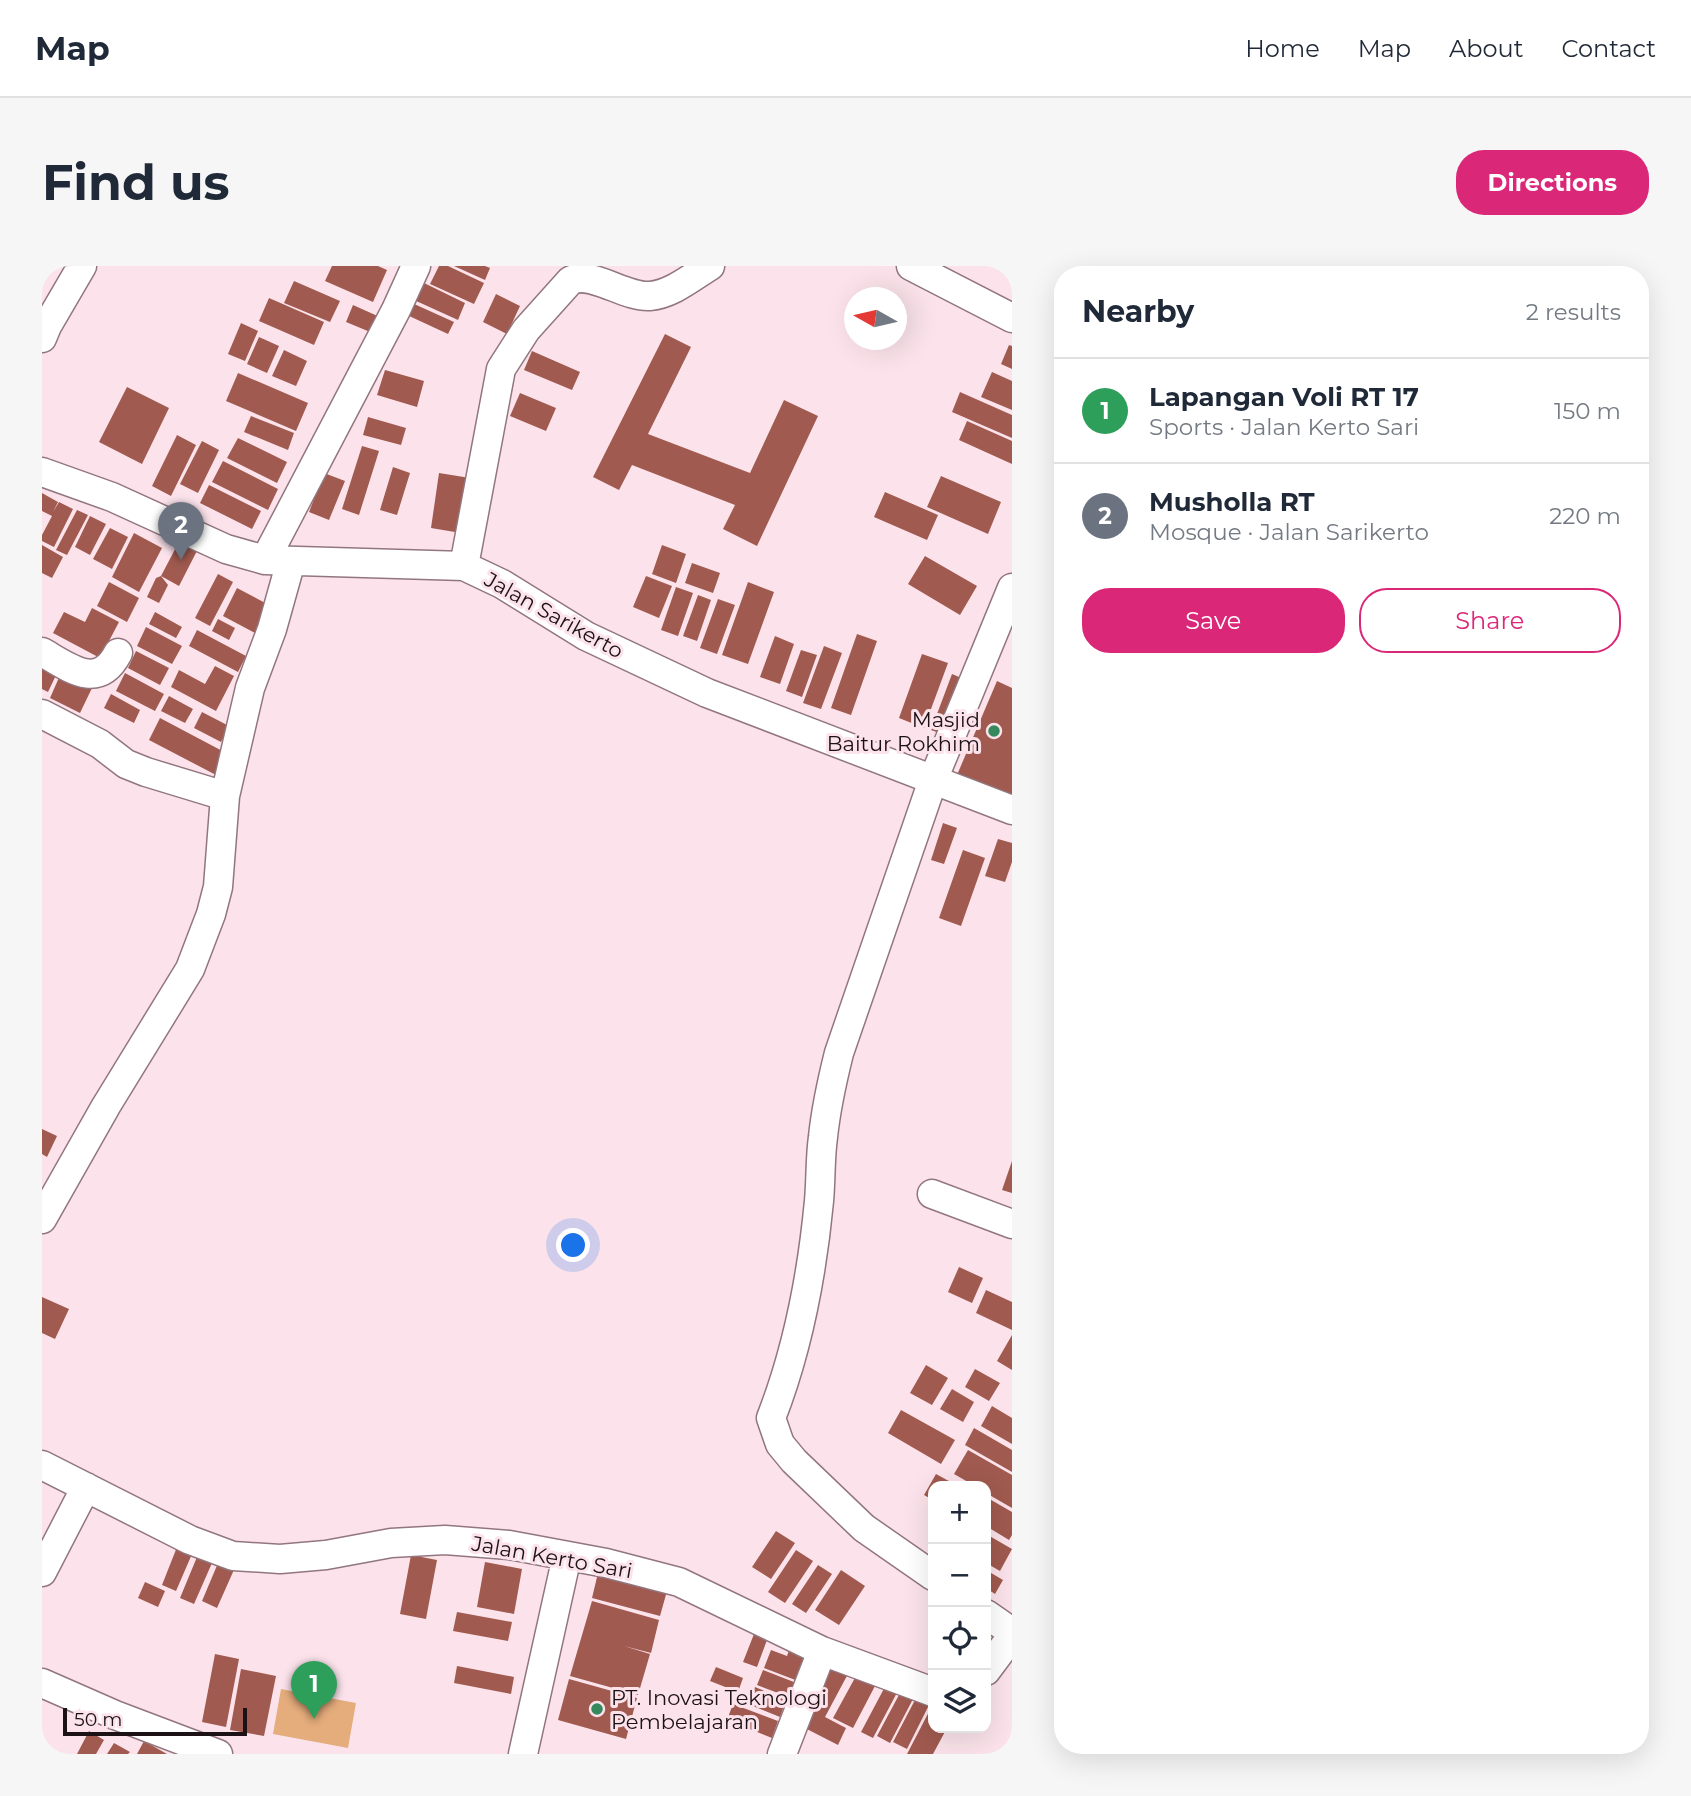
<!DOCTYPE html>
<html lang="en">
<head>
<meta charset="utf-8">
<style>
  body { margin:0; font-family:Montserrat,sans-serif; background:#f6f6f7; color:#1f2937 }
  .controls { position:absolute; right:21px; bottom:21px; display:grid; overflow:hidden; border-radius:14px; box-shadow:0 7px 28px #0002 }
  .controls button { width:63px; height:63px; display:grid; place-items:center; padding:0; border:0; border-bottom:2px solid #e0e1e3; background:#fff; color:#1f2937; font:35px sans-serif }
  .compass { position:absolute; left:802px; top:21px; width:63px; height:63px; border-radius:50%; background:#fff; box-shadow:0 7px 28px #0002; rotate:278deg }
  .scale { position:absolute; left:21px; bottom:18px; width:184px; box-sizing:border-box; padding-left:7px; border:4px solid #1c1215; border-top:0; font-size:19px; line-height:24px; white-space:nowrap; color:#1c1215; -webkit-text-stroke:5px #fce3eb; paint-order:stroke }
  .you { position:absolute; left:532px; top:980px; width:24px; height:24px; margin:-18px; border:5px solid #fff; border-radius:50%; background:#1a73e8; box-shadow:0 0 0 10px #1a73e833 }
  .badge { display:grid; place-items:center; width:46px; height:46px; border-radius:50%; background:#db2777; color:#fff; font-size:23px; font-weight:700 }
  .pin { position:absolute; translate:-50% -58px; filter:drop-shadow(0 2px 4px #0008) }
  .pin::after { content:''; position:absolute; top:37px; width:24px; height:21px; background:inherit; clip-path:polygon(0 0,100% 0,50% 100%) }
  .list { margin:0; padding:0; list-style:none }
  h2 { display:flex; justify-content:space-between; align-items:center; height:91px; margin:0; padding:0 28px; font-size:30px }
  h2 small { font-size:23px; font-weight:400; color:#747a83 }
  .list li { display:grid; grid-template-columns:46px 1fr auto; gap:21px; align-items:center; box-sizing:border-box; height:105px; padding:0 28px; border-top:2px solid #e0e1e3 }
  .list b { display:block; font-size:26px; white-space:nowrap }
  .list p { margin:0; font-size:23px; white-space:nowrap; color:#747a83 }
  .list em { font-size:23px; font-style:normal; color:#747a83 }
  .actions { display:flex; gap:14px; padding:21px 28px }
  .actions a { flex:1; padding:16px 0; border:2px solid #db2777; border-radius:28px; text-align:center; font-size:24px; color:#db2777 }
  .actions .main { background:#db2777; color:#fff }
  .icon { flex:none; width:38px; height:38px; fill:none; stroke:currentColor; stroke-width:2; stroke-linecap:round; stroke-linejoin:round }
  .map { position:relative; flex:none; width:970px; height:1488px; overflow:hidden; border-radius:28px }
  header { display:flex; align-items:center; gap:42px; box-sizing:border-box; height:98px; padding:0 35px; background:#fff; border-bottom:2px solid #e0e1e3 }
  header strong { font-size:33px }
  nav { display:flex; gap:38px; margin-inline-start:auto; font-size:24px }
  .intro { display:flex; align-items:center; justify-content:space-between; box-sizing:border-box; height:168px; padding:0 42px }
  h1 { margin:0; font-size:49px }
  .button { padding:18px 32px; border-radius:28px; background:#db2777; color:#fff; font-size:24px; font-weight:700 }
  main { display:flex; gap:42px; padding:0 42px }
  aside { flex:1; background:#fff; border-radius:28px; box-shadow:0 7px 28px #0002 }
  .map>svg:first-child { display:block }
</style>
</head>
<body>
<header>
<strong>Map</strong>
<nav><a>Home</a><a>Map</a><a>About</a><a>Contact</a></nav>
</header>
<div class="intro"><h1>Find us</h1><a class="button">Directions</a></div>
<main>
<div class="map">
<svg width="970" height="1488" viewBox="0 0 970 1488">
  <rect width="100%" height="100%" fill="#fce3eb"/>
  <path fill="#e5ac7c" d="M 239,1423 L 314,1437 L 306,1482 L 231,1468 Z"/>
  <path fill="#a05a4f" d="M 290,0 L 336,0 L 345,4 L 331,36 L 283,15 Z
    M 397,0 L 406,0 L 442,17 L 432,38 L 388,18 Z
    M 412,0 L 443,0 L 448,2 L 443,14 Z
    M 252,15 L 298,35 L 288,56 L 242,37 Z
    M 380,16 L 423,37 L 416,54 L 372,34 Z
    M 454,28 L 478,40 L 465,68 L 441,56 Z
    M 227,32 L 282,56 L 272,79 L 217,55 Z
    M 370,37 L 412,56 L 406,68 L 365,49 Z
    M 311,39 L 340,52 L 333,68 L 304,56 Z
    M 199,57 L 216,65 L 203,95 L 186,88 Z
    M 623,68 L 649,81 L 606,168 L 708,207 L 742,134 L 776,150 L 715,280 L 681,263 L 693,239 L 590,199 L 577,224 L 551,211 Z
    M 217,71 L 237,80 L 225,107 L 205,98 Z
    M 967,79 L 970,80 L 970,103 L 959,98 Z
    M 242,84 L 265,95 L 254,120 L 230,110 Z
    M 490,85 L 538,106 L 530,124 L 482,104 Z
    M 343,104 L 382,115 L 375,141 L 335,129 Z
    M 950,106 L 970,115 L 970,144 L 939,131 Z
    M 196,107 L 266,137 L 254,165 L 184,135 Z
    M 85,121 L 127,142 L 100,198 L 57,176 Z
    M 918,126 L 970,149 L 970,172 L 910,146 Z
    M 478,127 L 514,142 L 504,165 L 468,150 Z
    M 209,150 L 252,167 L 246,184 L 202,166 Z
    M 326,151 L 364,162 L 359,179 L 321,169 Z
    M 925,155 L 970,175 L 970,198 L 917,174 Z
    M 135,169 L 154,179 L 129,230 L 110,220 Z
    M 196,172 L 245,196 L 235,217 L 185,192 Z
    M 160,175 L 177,184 L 156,227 L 138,218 Z
    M 320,180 L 337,185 L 317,249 L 300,243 Z
    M 181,195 L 236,223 L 226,244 L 170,216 Z
    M 351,201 L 368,207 L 355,249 L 338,244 Z
    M 282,207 L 303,215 L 287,254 L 267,246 Z
    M 397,207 L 428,212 L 419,267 L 389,262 Z
    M 899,210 L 959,236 L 946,268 L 885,241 Z
    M 167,219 L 219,245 L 210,263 L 158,237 Z
    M 843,226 L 896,249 L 885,274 L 832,251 Z
    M 0,227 L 16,236 L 11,246 L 17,236 L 31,243 L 12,281 L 0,275 L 0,269 L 10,250 L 0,245 Z
    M 35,244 L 46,249 L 25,289 L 14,284 Z
    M 48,250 L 64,258 L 48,289 L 33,281 Z
    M 68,262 L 86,271 L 70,303 L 51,293 Z
    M 92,267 L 120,282 L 97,326 L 70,311 Z
    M 141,268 L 159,277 L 137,320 L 119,310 L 126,319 L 117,337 L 105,331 L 114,312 L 119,310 Z
    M 0,279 L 21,291 L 10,312 L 0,307 Z
    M 620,279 L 644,288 L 634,317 L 610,308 Z
    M 883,290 L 935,320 L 918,349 L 866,318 Z
    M 650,297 L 678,307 L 671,327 L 643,317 Z
    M 176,308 L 191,316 L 168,360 L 153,352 Z
    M 604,310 L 630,320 L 617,352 L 591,341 Z
    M 67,316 L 97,332 L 85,356 L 55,340 Z
    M 706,316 L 732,326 L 706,398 L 680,389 Z
    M 634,321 L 651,327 L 636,370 L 619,364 Z
    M 195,322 L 227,339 L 213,367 L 181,350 Z
    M 656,329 L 669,334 L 655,375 L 641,370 Z
    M 676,333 L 693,339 L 675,388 L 658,382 Z
    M 50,342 L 77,356 L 58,392 L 11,367 L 22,346 L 43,356 Z
    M 113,346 L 140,361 L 134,372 L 107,358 Z
    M 176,353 L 193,362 L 187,374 L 170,365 Z
    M 104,361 L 140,380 L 130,398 L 95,380 Z
    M 155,364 L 204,390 L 196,406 L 147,380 Z
    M 815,368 L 835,375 L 809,449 L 789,442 Z
    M 733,370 L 752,378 L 738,418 L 718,411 Z
    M 782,380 L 800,387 L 779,443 L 761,437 Z
    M 759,384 L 775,389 L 760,431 L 744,425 Z
    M 94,385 L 127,402 L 118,419 L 86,402 Z
    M 880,388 L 906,397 L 882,462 L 857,452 Z
    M 0,397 L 16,405 L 6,426 L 0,423 Z
    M 173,400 L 192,410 L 174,445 L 129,421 L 137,404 L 163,418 Z
    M 19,407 L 50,422 L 38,447 L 8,432 Z
    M 83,407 L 122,428 L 113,445 L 74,425 Z
    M 910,408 L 929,416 L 908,471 L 889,464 Z
    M 955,415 L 970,422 L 970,533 L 915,509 Z
    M 69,428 L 98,444 L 92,457 L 62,442 Z
    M 127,430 L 151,443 L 143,457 L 119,445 Z
    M 160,446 L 187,460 L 179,476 L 152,462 Z
    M 118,452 L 186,488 L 174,509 L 107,474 Z
    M 901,557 L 915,562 L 902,598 L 889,594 Z
    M 956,573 L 970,577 L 970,596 L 963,616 L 943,610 Z
    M 921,584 L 943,592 L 919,660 L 897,652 Z
    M 0,863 L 15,870 L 5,891 L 0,888 Z
    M 970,895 L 970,927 L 960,924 Z
    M 917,1001 L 941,1012 L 930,1037 L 906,1026 Z
    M 944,1024 L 970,1036 L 970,1064 L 934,1047 Z
    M 0,1031 L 27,1043 L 13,1073 L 0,1067 Z
    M 970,1069 L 970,1104 L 955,1095 Z
    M 884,1099 L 906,1112 L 890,1139 L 868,1127 Z
    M 933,1103 L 958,1117 L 947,1135 L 923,1121 Z
    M 910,1123 L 932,1136 L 921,1156 L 898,1143 Z
    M 950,1140 L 970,1152 L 970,1178 L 939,1160 Z
    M 859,1144 L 913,1174 L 899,1198 L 846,1167 Z
    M 932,1162 L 970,1184 L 970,1206 L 923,1179 Z
    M 926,1184 L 970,1209 L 970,1242 L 944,1227 L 944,1220 L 933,1220 L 912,1208 Z
    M 894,1208 L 916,1220 L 891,1220 L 891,1234 L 882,1229 Z
    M 944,1231 L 970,1246 L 970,1269 L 967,1274 L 944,1260 Z
    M 734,1265 L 753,1277 L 729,1313 L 710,1301 Z
    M 944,1268 L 970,1283 L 958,1305 L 944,1297 Z
    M 135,1281 L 150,1288 L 134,1325 L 120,1319 Z
    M 754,1284 L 771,1295 L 743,1337 L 726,1326 Z
    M 369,1289 L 395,1294 L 384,1353 L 358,1348 Z
    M 179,1290 L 195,1297 L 175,1342 L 160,1335 Z
    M 155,1291 L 170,1297 L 152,1338 L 138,1332 Z
    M 443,1296 L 480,1303 L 472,1348 L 435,1341 Z
    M 776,1299 L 790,1308 L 764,1347 L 750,1338 Z
    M 799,1304 L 823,1320 L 797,1359 L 773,1344 Z
    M 944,1304 L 961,1314 L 953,1328 L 944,1322 Z
    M 556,1307 L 625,1325 L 618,1350 L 550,1332 Z
    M 103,1316 L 123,1325 L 116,1341 L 96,1332 Z
    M 550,1335 L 617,1354 L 609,1387 L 582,1380 L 608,1388 L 596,1429 L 528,1410 Z
    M 415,1346 L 470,1356 L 466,1375 L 411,1365 Z
    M 712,1368 L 725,1374 L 715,1401 L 701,1396 Z
    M 750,1376 L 768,1383 L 756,1415 L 722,1402 L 729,1384 L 745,1390 Z
    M 173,1388 L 197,1393 L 184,1461 L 160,1456 Z
    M 789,1396 L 807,1406 L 783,1451 L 804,1462 L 796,1479 L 757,1459 Z
    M 415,1400 L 472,1411 L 469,1428 L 412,1417 Z
    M 674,1401 L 701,1412 L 696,1426 L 668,1415 Z
    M 199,1403 L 234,1410 L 222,1470 L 188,1464 Z
    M 721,1404 L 757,1418 L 752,1433 L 715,1419 Z
    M 814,1410 L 833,1420 L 811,1462 L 791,1452 Z
    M 527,1413 L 595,1432 L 584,1473 L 516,1454 Z
    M 846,1415 L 858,1421 L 831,1472 L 819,1466 Z
    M 713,1421 L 744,1434 L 738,1451 L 706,1438 Z
    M 858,1427 L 871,1433 L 848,1477 L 835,1470 Z
    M 874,1432 L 887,1439 L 865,1483 L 851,1476 Z
    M 691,1438 L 736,1455 L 730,1472 L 685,1454 Z
    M 891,1438 L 891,1462 L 905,1462 L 891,1488 L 865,1488 Z
    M 47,1465 L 62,1474 L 54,1488 L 35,1488 Z
    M 102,1475 L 125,1488 L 95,1488 Z
    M 72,1477 L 88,1486 L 86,1488 L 65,1488 Z"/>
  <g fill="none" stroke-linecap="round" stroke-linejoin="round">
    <g stroke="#92767e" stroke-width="31">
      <path id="minor" d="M 869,0 L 970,52
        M 0,72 L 5,60 L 40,0
        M 0,206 L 70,231 L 184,283 L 223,294 L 422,300 L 460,318 L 544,370 L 665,427 L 970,544
        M 223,294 L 354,44 L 374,0
        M 422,300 L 459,103 L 484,64 L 528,15 C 548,3 583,32 608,30 C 630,28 650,11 668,0
        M 0,386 C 28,402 56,425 76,387
        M 0,448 L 58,478 L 84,498 L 104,506 L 183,530
        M 890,928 L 970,958
        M 0,953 L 64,840 L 148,703 L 169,648 L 176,621 L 183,530 L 208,422 L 230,363 L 249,295
        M 0,1199 L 148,1274 L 191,1290 L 238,1293 L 284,1289 L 349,1277 L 403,1274 L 467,1279 L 564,1297 L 637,1316 L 780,1385 L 891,1426
        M 0,1306 L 44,1221
        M 891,1310 L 822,1262 L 752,1195 L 738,1178 L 729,1152 C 756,1083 770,1009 777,935 C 779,913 778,892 781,871 C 784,842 790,815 797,787 L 891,514 L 970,322
        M 944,1348 L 970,1366
        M 944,1405 L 970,1370
        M 0,1417 L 73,1449 L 176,1488
        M 481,1488 L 525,1290
        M 740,1488 L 780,1385"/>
    </g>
    <use href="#minor" stroke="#fff" stroke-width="28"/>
  </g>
  <g fill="#35895c" stroke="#fce3eb" stroke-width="2.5">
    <circle cx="952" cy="465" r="7"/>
    <circle cx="555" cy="1443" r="7"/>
  </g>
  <g text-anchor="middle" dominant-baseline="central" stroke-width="6" stroke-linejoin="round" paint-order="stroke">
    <g font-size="21" fill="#1c1215" stroke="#fce3eb">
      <text transform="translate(512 349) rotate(29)">Jalan Sarikerto</text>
      <text transform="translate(510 1291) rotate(10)">Jalan Kerto Sari</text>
    </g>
    <g font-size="21" fill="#1c1215" stroke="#fce3eb" text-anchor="end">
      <text x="938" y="453">Masjid<tspan x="938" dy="24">Baitur Rokhim</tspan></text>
      <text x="569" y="1431" text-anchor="start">PT. Inovasi Teknologi<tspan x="569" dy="24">Pembelajaran</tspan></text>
    </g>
  </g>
</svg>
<div class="controls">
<button>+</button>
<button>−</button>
<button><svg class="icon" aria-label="locate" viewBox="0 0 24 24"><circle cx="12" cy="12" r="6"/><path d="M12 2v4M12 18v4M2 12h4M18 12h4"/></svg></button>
<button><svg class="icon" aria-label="layers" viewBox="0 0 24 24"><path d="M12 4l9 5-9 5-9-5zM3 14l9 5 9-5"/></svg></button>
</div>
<svg class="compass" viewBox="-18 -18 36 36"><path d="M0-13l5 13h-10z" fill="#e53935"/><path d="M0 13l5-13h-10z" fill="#747a83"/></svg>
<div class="scale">50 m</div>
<div class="you"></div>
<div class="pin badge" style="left:272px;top:1453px;background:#2e9e5b">1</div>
<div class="pin badge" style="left:139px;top:294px;background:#6b7280">2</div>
</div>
<aside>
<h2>Nearby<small>2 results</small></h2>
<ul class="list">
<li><span class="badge" style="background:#2e9e5b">1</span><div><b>Lapangan Voli RT 17</b><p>Sports · Jalan Kerto Sari</p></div><em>150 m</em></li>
<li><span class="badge" style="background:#6b7280">2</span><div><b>Musholla RT</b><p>Mosque · Jalan Sarikerto</p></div><em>220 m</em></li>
</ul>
<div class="actions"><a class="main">Save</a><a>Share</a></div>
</aside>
</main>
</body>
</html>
